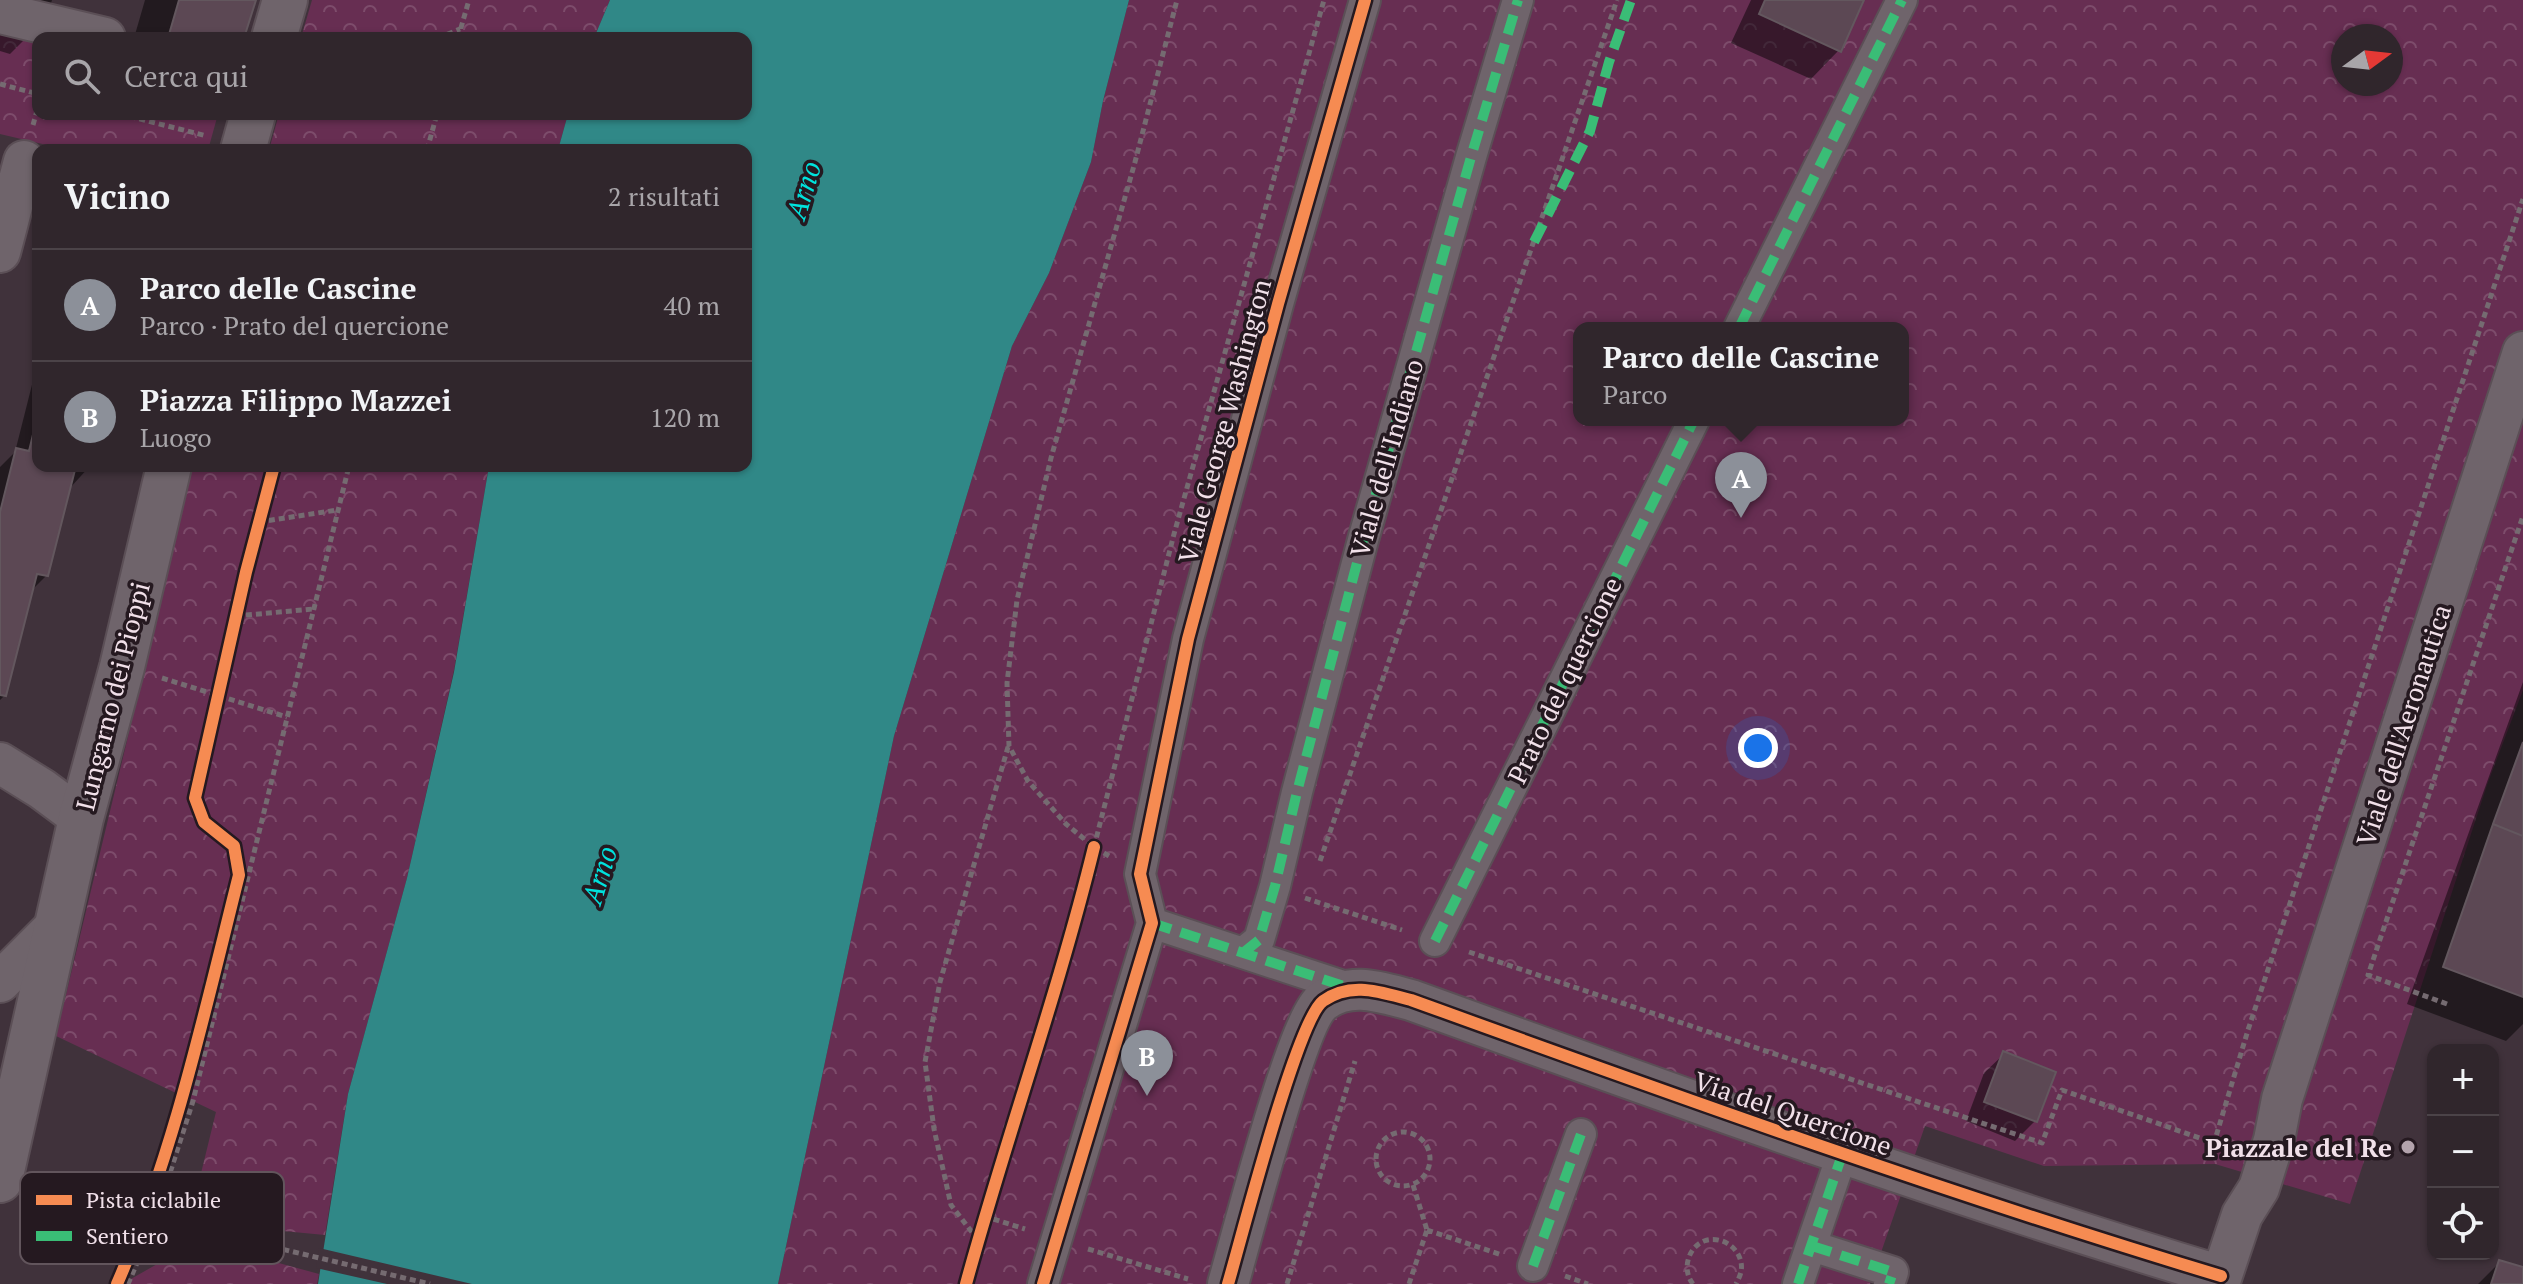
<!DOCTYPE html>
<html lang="it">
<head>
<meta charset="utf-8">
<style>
  body { margin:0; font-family:"PT Serif",serif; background:#382e34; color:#f1f3f6 }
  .controls { position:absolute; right:24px; bottom:24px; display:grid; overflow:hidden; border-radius:16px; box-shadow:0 2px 6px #0004 }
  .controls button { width:72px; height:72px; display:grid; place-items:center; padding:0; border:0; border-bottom:2px solid #4b4348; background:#30262c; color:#f1f3f6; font:40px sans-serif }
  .compass { position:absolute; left:2331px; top:24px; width:72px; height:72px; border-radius:50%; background:#30262c; box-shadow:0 2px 6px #0004; rotate:75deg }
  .you { position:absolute; left:1758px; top:748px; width:28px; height:28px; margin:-20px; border:6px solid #fff; border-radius:50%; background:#1a73e8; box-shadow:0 0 0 12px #1a73e833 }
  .badge { display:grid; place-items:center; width:52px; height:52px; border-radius:50%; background:#8c9099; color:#fff; font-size:26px; font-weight:700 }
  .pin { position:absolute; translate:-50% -66px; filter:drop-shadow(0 2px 4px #0008) }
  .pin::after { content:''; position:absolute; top:42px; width:28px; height:24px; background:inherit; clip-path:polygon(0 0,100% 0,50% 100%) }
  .popup { position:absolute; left:1573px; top:322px; width:336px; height:104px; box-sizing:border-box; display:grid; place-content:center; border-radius:16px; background:#30262c; filter:drop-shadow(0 2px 6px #0005); font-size:26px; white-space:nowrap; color:#a8a5a9 }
  .popup b { font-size:30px; color:#f1f3f6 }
  .popup::after { content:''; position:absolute; left:50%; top:100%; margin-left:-16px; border:16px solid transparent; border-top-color:#30262c }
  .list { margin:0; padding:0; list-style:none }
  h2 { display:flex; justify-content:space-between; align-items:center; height:104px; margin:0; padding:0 32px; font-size:34px }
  h2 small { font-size:26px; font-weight:400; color:#a8a5a9 }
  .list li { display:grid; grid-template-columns:52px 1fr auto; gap:24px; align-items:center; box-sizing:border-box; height:112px; padding:0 32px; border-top:2px solid #4b4348 }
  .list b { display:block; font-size:30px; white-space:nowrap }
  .list p { margin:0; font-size:26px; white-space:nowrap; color:#a8a5a9 }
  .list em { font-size:26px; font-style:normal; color:#a8a5a9 }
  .icon { flex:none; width:44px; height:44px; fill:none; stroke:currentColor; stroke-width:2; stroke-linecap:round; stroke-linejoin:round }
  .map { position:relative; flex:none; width:2523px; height:1284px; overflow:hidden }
  .search { position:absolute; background:#30262c; box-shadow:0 2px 6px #0004; left:32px; top:32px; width:720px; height:88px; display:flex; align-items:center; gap:20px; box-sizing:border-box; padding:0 28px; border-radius:16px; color:#a8a5a9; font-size:30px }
  .panel { position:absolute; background:#30262c; box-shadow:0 2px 6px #0004; left:32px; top:144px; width:720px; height:328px; border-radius:16px }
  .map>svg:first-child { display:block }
</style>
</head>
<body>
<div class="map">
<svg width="2523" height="1284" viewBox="0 0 2523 1284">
  <defs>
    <pattern id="park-crowns" width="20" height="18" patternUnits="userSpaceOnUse" patternTransform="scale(2)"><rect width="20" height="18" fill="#672e52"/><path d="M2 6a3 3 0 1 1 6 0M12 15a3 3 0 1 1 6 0" fill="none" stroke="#7d4c6b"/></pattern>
  </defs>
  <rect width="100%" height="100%" fill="#40323b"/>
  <path fill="url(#park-crowns)" fill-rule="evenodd" d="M 312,0 L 610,0 L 594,38 L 301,38 Z
    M 1129,0 L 2523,0 L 2523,690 L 2487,785 L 2350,1204 L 2215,1164 L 2044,1166 L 1925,1126 L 1870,1284 L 778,1284 L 894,736 L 1012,346 L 1049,273 L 1091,162 L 1103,101 ZM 2343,36 L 2391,36 L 2391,84 L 2343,84 ZM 1579,328 L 1903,328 L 1903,420 L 1579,420 Z
    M 0,23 L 38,38 L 38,114 L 218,114 L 208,150 L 68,150 L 0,134 Z
    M 279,114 L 568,114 L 558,150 L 269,150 Z
    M 193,466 L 489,466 L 454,670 L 407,878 L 348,1094 L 325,1235 L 220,1225 L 205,1218 L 193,1206 L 216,1112 L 56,1036 Z
    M 202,1245 L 220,1247 L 319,1274 L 317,1284 L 122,1284 L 182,1250 Z"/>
  <path fill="#308887" d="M 610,0 L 1129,0 L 1103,101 L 1091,162 L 1049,273 L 1012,346 L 894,736 L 778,1284 L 318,1284 L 348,1094 L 407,878 L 454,672 L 489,466 L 746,466 L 746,150 L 558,150 L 568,114 L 746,114 L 746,38 L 594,38 Z"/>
  <path fill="#40323b" d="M 319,1248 L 472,1284 L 387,1284 L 316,1268 Z"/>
  <path fill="#0007" d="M 0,0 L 52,0 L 47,17 L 10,54 L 0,51 Z
    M 145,0 L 254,0 L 242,38 L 134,38 Z
    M 1751,0 L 1862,0 L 1839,50 L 1811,79 L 1731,43 Z
    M 38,361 L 38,466 L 90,466 L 70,488 L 47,575 L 30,592 L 5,695 L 0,700 L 0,467 L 15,452 Z
    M 2523,682 L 2523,1024 L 2506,1041 L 2407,1004 Z
    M 2004,1054 L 2053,1073 L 2035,1121 L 2015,1141 L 1966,1121 L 1984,1073 Z
    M 2500,1262 L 2523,1269 L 2523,1284 L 2478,1284 Z"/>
  <path fill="#5c4854" stroke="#63575e" stroke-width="2" d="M 179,0 L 256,0 L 244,38 L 168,38 Z
    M 1765,0 L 1864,0 L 1841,52 L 1759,14 Z
    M 38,414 L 38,466 L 76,466 L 48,576 L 37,574 L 6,696 L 0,695 L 0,512 L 16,448 L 29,451 Z
    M 2523,742 L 2523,836 L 2493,824 Z
    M 2493,824 L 2523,836 L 2523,997 L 2443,967 Z
    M 2003,1051 L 2056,1072 L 2037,1122 L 1984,1102 Z
    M 2499,1260 L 2523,1267 L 2523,1284 L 2491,1284 Z"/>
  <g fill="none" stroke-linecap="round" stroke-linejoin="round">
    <g stroke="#5b4f56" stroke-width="34">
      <path id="pedestrian" d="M 1739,328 L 1902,0
        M 1152,923 L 1352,989
        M 1435,941 L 1694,420
        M 1243,953 L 1259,940 L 1275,886 L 1297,792 L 1363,540 L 1471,157 L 1518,0
        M 1812,1246 L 1893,1272 L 1889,1284
        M 1533,1266 L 1581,1134
        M 1043,1284 L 1152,923 L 1140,874 L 1188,639 L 1278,304 L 1365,0
        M 1798,1284 L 1842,1155"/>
    </g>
    <g stroke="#5b4f56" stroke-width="44">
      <path id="minor" d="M 0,13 L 105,38
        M 0,252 L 24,161
        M 0,763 L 42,789 L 81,818
        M 0,982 L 57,925
        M 1228,1284 C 1241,1240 1297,1020 1323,1001 C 1351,981 1380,992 1411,1000 C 1679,1097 1948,1194 2221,1276
        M 2219,1284 L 2242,1215 L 2259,1188 L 2274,1140 L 2282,1099 L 2523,352"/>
    </g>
    <g stroke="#5b4f56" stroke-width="48">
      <path id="tertiary" d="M 274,38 L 285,0
        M 243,150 L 253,114
        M 0,1180 L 81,818 L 122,667 L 169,466"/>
    </g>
    <path stroke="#756b71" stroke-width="5" stroke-dasharray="6 4" stroke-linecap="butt" d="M 438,38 L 460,29
      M 458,38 L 469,0
      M 0,84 L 38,94
      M 120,114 L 207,136
      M 33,125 L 38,107
      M 427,150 L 437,114
      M 259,522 L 337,510
      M 236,616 L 313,609
      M 162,678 L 287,717
      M 1094,847 L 1174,534 L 1324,0
      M 1109,856 L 1094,847 L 1066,824 L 1028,781 L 1009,746 L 1007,683 L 1017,600 L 1051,458 L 1135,162 L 1177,0
      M 1320,861 L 1617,0
      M 1305,898 L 1402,930
      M 1469,952 L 2042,1143 L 2062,1090 L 2214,1143 L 2248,1030 L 2523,199
      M 2447,1004 L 2368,975 L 2523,516
      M1376 1159a27 27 0 1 1 54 0a27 27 0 1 1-54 0Z
      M 1413,1185 L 1427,1230
      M 984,1216 L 1025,1229
      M 46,1221 L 188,1227 L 430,1284
      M 1427,1230 L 1502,1255
      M 978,1240 L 951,1205 L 934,1129 L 925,1062 L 940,982 L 1008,747
      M 1088,1249 L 1188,1279
      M 1565,1276 L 1588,1284
      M 128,1284 L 153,1226 L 193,1101 L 349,466
      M 1287,1284 L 1355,1061
      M 1409,1284 L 1427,1230
      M 1693,1284 C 1682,1271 1687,1248 1704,1241 C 1724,1234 1745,1252 1741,1272 C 1740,1276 1738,1280 1736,1284"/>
    <use href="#pedestrian" stroke="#6f646b" stroke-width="30"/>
    <use href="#minor" stroke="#6f646b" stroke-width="40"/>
    <use href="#tertiary" stroke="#6f646b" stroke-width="44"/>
    <path stroke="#3abd76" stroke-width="10" stroke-dasharray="20 10" stroke-linecap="butt" d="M 1534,242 L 1590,131 L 1609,62 L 1631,0
      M 1739,328 L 1902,0
      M 1152,923 L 1350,988
      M 1435,941 L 1694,420
      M 1243,953 L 1259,940 L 1275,886 L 1297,792 L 1363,540 L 1471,157 L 1518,0
      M 1812,1246 L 1893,1272 L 1889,1284
      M 1533,1266 L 1581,1134
      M 1798,1284 L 1842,1155"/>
    <g stroke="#251920" stroke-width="17">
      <path id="cycleway" d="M 117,1284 C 174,1153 204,1014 239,875 L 234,846 L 204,822 L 195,798 L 246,572 L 274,466
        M 966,1284 C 1006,1138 1058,994 1094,847
        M 1043,1284 L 1152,923 L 1140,874 L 1188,639 L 1278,304 L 1365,0
        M 1228,1284 C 1241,1240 1297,1020 1323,1001 C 1351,981 1380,992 1411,1000 C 1679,1097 1948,1194 2221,1276"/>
    </g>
    <use href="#cycleway" stroke="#f68b52" stroke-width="12"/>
  </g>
  <circle fill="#b3a3ac" stroke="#251920" stroke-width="3" cx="2408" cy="1147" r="8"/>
  <g text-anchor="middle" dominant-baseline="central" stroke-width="7" stroke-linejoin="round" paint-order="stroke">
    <g font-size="26" fill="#f1e0e9" stroke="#251920">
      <text transform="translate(1224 421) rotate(-75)">Viale George Washington</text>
      <text transform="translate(1386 458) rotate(-74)">Viale dell'Indiano</text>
      <text transform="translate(1564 680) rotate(-64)">Prato del quercione</text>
      <text transform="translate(112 696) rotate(-76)">Lungarno dei Pioppi</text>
      <text transform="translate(2403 725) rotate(-72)">Viale dell'Aeronautica</text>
      <text transform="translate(1793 1113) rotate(19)">Via del Quercione</text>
    </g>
    <g font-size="26" font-weight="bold" fill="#f1e0e9" stroke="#251920" text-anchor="end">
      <text x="2392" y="1147">Piazzale del Re</text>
    </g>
    <g font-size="28" font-style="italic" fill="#00e2dd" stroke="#251920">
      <text transform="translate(803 190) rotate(-73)">Arno</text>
      <text transform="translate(599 875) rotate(-73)">Arno</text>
    </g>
  </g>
  <rect x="20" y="1172" width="264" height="92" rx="12" fill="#251920" stroke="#62555c" stroke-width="2"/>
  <rect x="36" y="1195" width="36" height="10" fill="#f68b52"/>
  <rect x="36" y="1231" width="36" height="10" fill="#3abd76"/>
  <g font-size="22" fill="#f1e0e9">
    <text x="86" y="1208">Pista ciclabile</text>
    <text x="86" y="1244">Sentiero</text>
  </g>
</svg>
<div class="controls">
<button>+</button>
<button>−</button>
<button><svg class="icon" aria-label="locate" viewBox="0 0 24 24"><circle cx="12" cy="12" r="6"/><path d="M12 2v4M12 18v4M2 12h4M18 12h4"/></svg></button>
</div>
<svg class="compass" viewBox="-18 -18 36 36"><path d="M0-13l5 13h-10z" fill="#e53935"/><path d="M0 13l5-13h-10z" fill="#a8a5a9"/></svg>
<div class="you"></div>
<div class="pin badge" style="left:1741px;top:518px">A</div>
<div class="popup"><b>Parco delle Cascine</b>Parco</div>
<div class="pin badge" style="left:1147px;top:1096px">B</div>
<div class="search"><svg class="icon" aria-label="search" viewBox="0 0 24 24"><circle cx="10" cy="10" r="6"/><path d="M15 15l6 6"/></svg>Cerca qui</div>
<section class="panel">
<h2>Vicino<small>2 risultati</small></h2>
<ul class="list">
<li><span class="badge">A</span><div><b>Parco delle Cascine</b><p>Parco · Prato del quercione</p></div><em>40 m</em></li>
<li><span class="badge">B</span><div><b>Piazza Filippo Mazzei</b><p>Luogo</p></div><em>120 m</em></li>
</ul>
</section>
</div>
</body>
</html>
